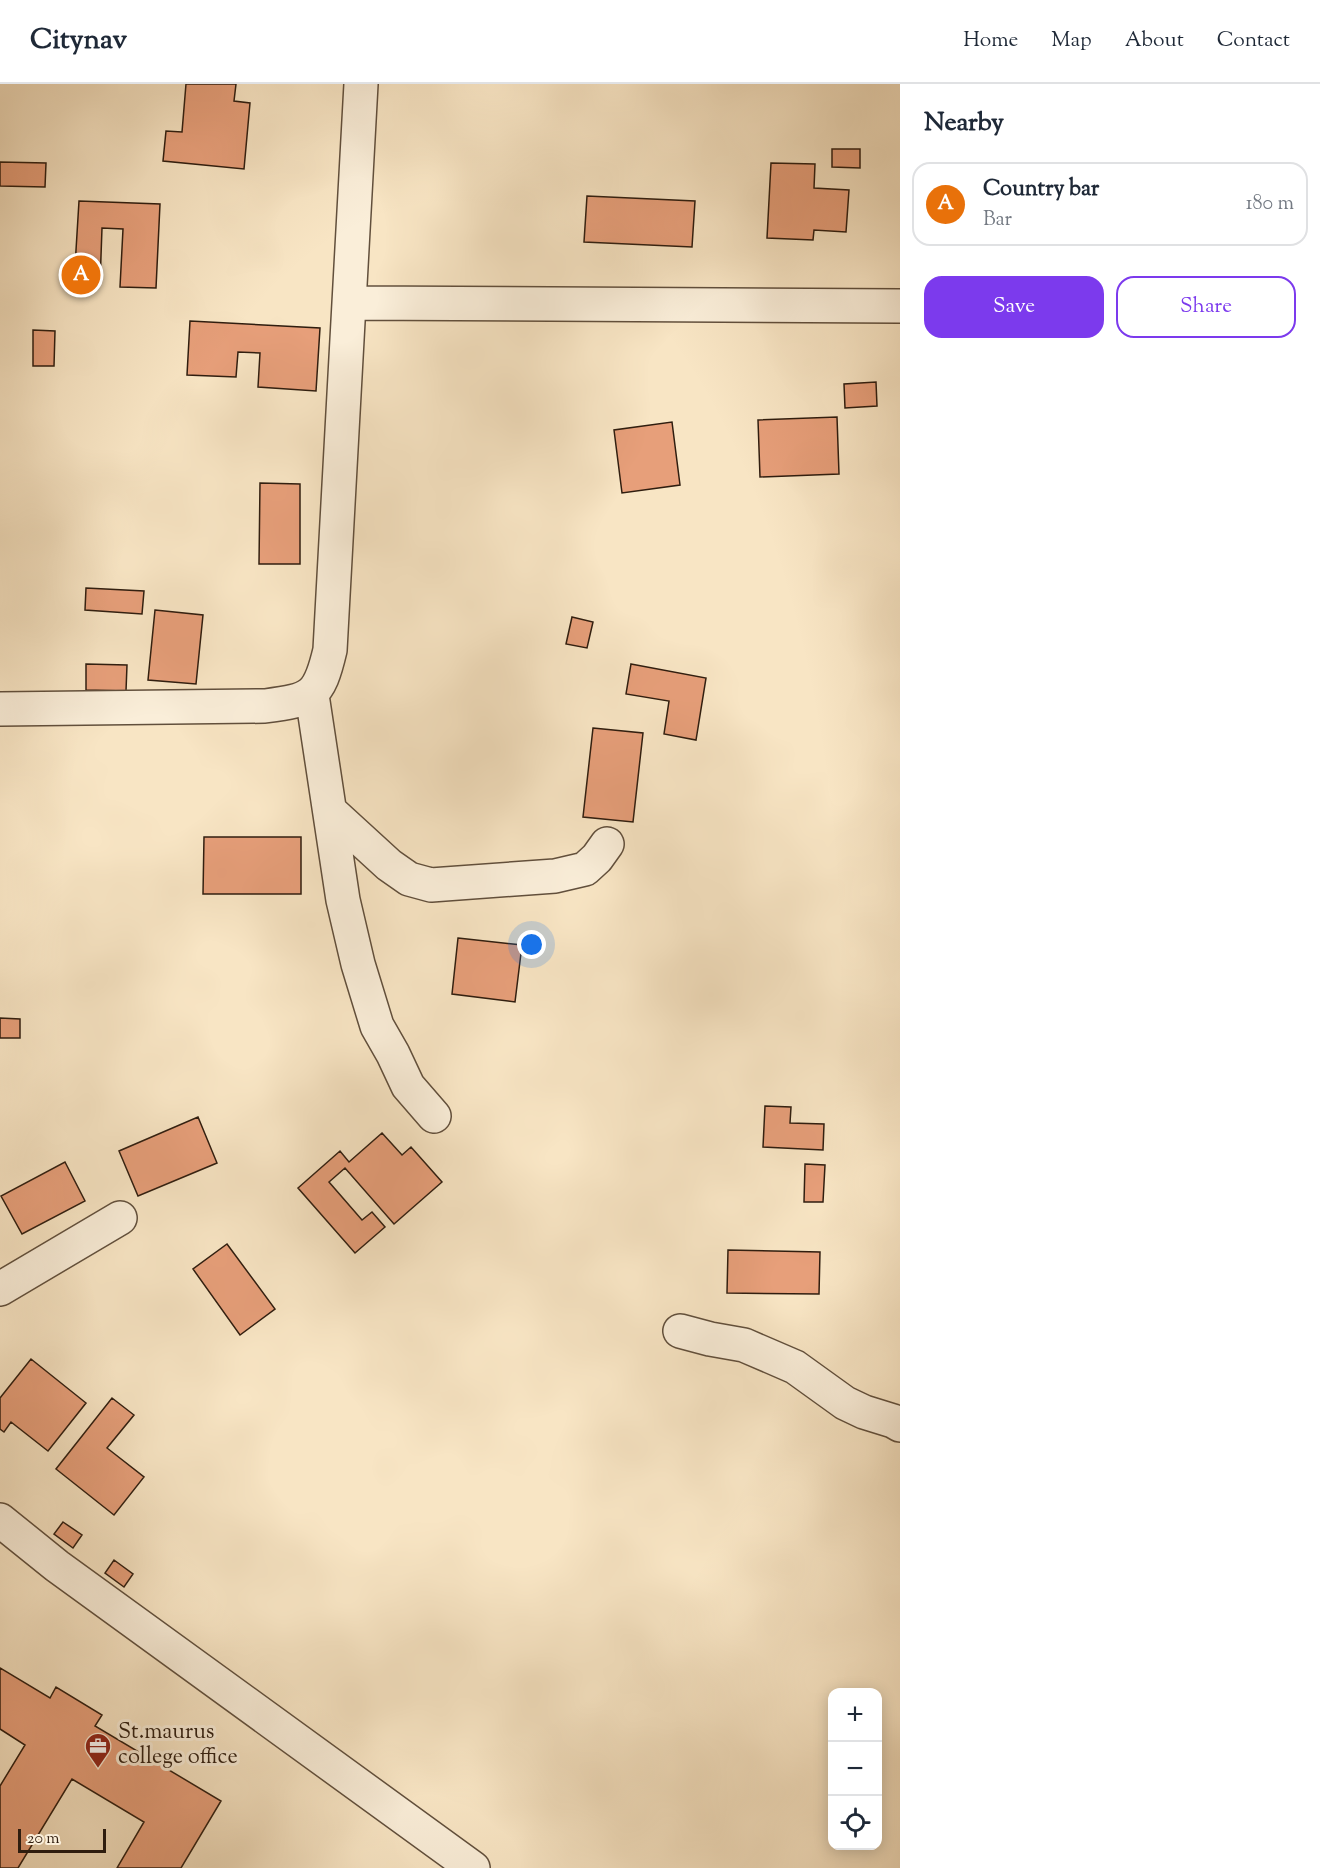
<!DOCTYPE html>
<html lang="en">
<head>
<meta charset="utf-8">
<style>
  body { margin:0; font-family:"Sorts Mill Goudy",serif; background:#f2f2f3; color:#1f2937 }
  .controls { position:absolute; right:18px; bottom:18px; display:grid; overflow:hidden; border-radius:12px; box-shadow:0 3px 15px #0003 }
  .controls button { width:54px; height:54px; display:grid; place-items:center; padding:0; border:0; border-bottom:2px solid #e0e1e3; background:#fff; color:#1f2937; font:30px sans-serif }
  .scale { position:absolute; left:18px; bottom:15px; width:88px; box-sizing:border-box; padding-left:6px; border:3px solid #2f1d0f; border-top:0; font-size:16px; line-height:21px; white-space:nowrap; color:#2f1d0f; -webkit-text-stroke:4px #faeed9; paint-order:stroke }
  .you { position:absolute; left:532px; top:861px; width:21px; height:21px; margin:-15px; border:4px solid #fff; border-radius:50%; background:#1a73e8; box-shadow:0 0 0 9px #1a73e833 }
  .badge { display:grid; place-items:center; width:39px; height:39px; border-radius:50%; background:#7c3aed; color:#fff; font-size:20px; font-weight:700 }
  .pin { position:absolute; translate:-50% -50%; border:3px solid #fff; box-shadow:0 2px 6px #0006 }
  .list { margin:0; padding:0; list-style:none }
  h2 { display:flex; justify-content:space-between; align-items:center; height:78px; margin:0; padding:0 24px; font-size:26px }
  h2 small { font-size:20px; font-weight:400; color:#747a83 }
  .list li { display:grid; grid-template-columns:39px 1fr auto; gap:18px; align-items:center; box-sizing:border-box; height:84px; margin:0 12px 12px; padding:0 12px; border:2px solid #e0e1e3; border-radius:18px }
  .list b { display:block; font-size:22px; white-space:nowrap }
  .list p { margin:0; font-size:20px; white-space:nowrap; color:#747a83 }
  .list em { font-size:20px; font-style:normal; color:#747a83 }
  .actions { display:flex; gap:12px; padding:18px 24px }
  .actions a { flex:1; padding:14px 0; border:2px solid #7c3aed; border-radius:18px; text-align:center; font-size:21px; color:#7c3aed }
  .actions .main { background:#7c3aed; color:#fff }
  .icon { flex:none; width:33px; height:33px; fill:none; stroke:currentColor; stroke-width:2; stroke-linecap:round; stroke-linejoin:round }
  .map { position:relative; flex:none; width:900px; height:1784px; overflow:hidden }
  header { display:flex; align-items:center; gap:36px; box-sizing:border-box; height:84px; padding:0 30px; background:#fff; border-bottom:2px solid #e0e1e3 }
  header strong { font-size:28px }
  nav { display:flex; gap:33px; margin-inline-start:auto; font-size:21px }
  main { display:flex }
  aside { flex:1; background:#fff }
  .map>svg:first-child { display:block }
</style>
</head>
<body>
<header>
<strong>Citynav</strong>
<nav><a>Home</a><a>Map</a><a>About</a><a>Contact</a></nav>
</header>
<main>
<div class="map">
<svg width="900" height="1784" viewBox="0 0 900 1784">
  <rect width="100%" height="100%" fill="#f8e5c4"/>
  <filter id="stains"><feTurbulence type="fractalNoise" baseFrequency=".00333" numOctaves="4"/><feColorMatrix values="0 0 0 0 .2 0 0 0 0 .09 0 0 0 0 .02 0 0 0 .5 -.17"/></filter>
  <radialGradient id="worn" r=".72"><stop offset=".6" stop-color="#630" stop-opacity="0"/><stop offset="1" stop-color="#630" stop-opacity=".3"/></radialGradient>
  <path fill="#e79f7a" stroke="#2f1d0f" stroke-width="1.5" d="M 186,0 L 236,0 L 234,17 L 250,19 L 244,85 L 163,77 L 166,47 L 182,48 Z
    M 832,65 L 860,65 L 860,84 L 832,83 Z
    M 0,78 L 46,79 L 45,103 L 0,102 Z
    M 771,79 L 815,80 L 814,104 L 849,106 L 846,148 L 814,146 L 813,156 L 767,154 Z
    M 587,112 L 695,117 L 692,163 L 584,158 Z
    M 79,117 L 160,120 L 156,204 L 120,203 L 123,145 L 102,144 L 100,200 L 74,199 Z
    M 190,237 L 320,244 L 316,307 L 258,303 L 260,269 L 238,268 L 236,293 L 187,291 Z
    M 33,246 L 55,247 L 54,282 L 33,282 Z
    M 876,298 L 877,322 L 845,324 L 844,300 Z
    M 837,333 L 839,390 L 760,393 L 758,336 Z
    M 672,338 L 680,401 L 622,409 L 614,346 Z
    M 260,399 L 300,400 L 300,480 L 259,480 Z
    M 86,504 L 144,507 L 142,530 L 85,526 Z
    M 155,526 L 203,531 L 196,600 L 148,596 Z
    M 572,533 L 593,538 L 587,564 L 566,560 Z
    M 86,580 L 127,581 L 126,607 L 86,606 Z
    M 631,580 L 706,594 L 696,656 L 664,650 L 669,617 L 626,610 Z
    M 593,644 L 643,649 L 633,738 L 583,733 Z
    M 204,753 L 301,753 L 301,810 L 203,810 Z
    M 458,854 L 522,861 L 515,918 L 452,910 Z
    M 0,934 L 20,935 L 20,954 L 0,954 Z
    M 765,1022 L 791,1023 L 790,1039 L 824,1040 L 823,1066 L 763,1063 Z
    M 198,1033 L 217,1079 L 138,1112 L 119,1067 Z
    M 382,1049 L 402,1071 L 411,1063 L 442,1098 L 394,1140 L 345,1084 L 329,1098 L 362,1136 L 372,1128 L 385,1143 L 355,1169 L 298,1104 L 340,1067 L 349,1078 Z
    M 65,1078 L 85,1117 L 22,1150 L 1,1112 Z
    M 805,1080 L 825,1081 L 823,1118 L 804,1118 Z
    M 227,1160 L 275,1225 L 240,1251 L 193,1185 Z
    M 728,1166 L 820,1168 L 819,1210 L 727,1209 Z
    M 31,1275 L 86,1319 L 48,1367 L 11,1338 L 4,1348 L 0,1345 L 0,1314 Z
    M 112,1314 L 134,1331 L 107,1364 L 144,1393 L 114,1431 L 56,1385 Z
    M 63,1438 L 82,1451 L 73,1464 L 54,1450 Z
    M 114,1476 L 133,1490 L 124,1503 L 105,1489 Z
    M 0,1584 L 50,1614 L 56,1603 L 102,1631 L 95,1642 L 221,1717 L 181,1784 L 117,1784 L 144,1738 L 72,1695 L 18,1784 L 0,1784 L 0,1702 L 25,1661 L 0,1645 Z"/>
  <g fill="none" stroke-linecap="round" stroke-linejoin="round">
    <g stroke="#614f3c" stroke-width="36">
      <path id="minor" d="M 350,219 L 900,222
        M 312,611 L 343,816 L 358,880 L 377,942 L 393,970 L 408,1002 L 434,1032
        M 0,625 L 265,622 C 312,616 319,613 330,566 L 361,0
        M 330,727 L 389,781 L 409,795 L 431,801 L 555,792 L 585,785 L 597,774 L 607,760
        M 0,1205 L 120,1134
        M 680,1247 L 710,1255 L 744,1261 L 795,1283 L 845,1319 L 864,1328 L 893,1337 L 900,1341
        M 0,1436 L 57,1482 L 473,1784"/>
    </g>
    <use href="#minor" stroke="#faeed9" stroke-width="33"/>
  </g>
  <defs>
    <g id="office-pin" transform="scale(1.35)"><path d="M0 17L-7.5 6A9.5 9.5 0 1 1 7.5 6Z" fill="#8f2418" stroke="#faeed9"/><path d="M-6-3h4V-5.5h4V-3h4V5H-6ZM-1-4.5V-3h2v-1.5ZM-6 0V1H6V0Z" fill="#fff"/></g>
  </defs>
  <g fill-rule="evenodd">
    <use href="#office-pin" x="98" y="1662"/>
  </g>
  <g text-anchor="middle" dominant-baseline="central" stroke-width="6" stroke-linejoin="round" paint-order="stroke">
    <g font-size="22" fill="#2f1d0f" stroke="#faeed9" text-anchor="start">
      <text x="118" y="1649">St.maurus<tspan x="118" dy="25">college office</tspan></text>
    </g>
  </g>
  <rect width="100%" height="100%" filter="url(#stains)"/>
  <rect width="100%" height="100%" fill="url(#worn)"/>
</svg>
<div class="controls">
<button>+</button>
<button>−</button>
<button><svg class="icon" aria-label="locate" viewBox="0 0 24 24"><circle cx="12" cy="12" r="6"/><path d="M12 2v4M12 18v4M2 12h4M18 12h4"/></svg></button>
</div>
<div class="scale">20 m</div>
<div class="you"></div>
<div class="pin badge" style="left:81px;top:191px;background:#e8710a">A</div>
</div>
<aside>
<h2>Nearby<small></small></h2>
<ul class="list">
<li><span class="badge" style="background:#e8710a">A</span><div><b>Country bar</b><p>Bar</p></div><em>180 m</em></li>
</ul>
<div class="actions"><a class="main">Save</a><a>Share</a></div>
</aside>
</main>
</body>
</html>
